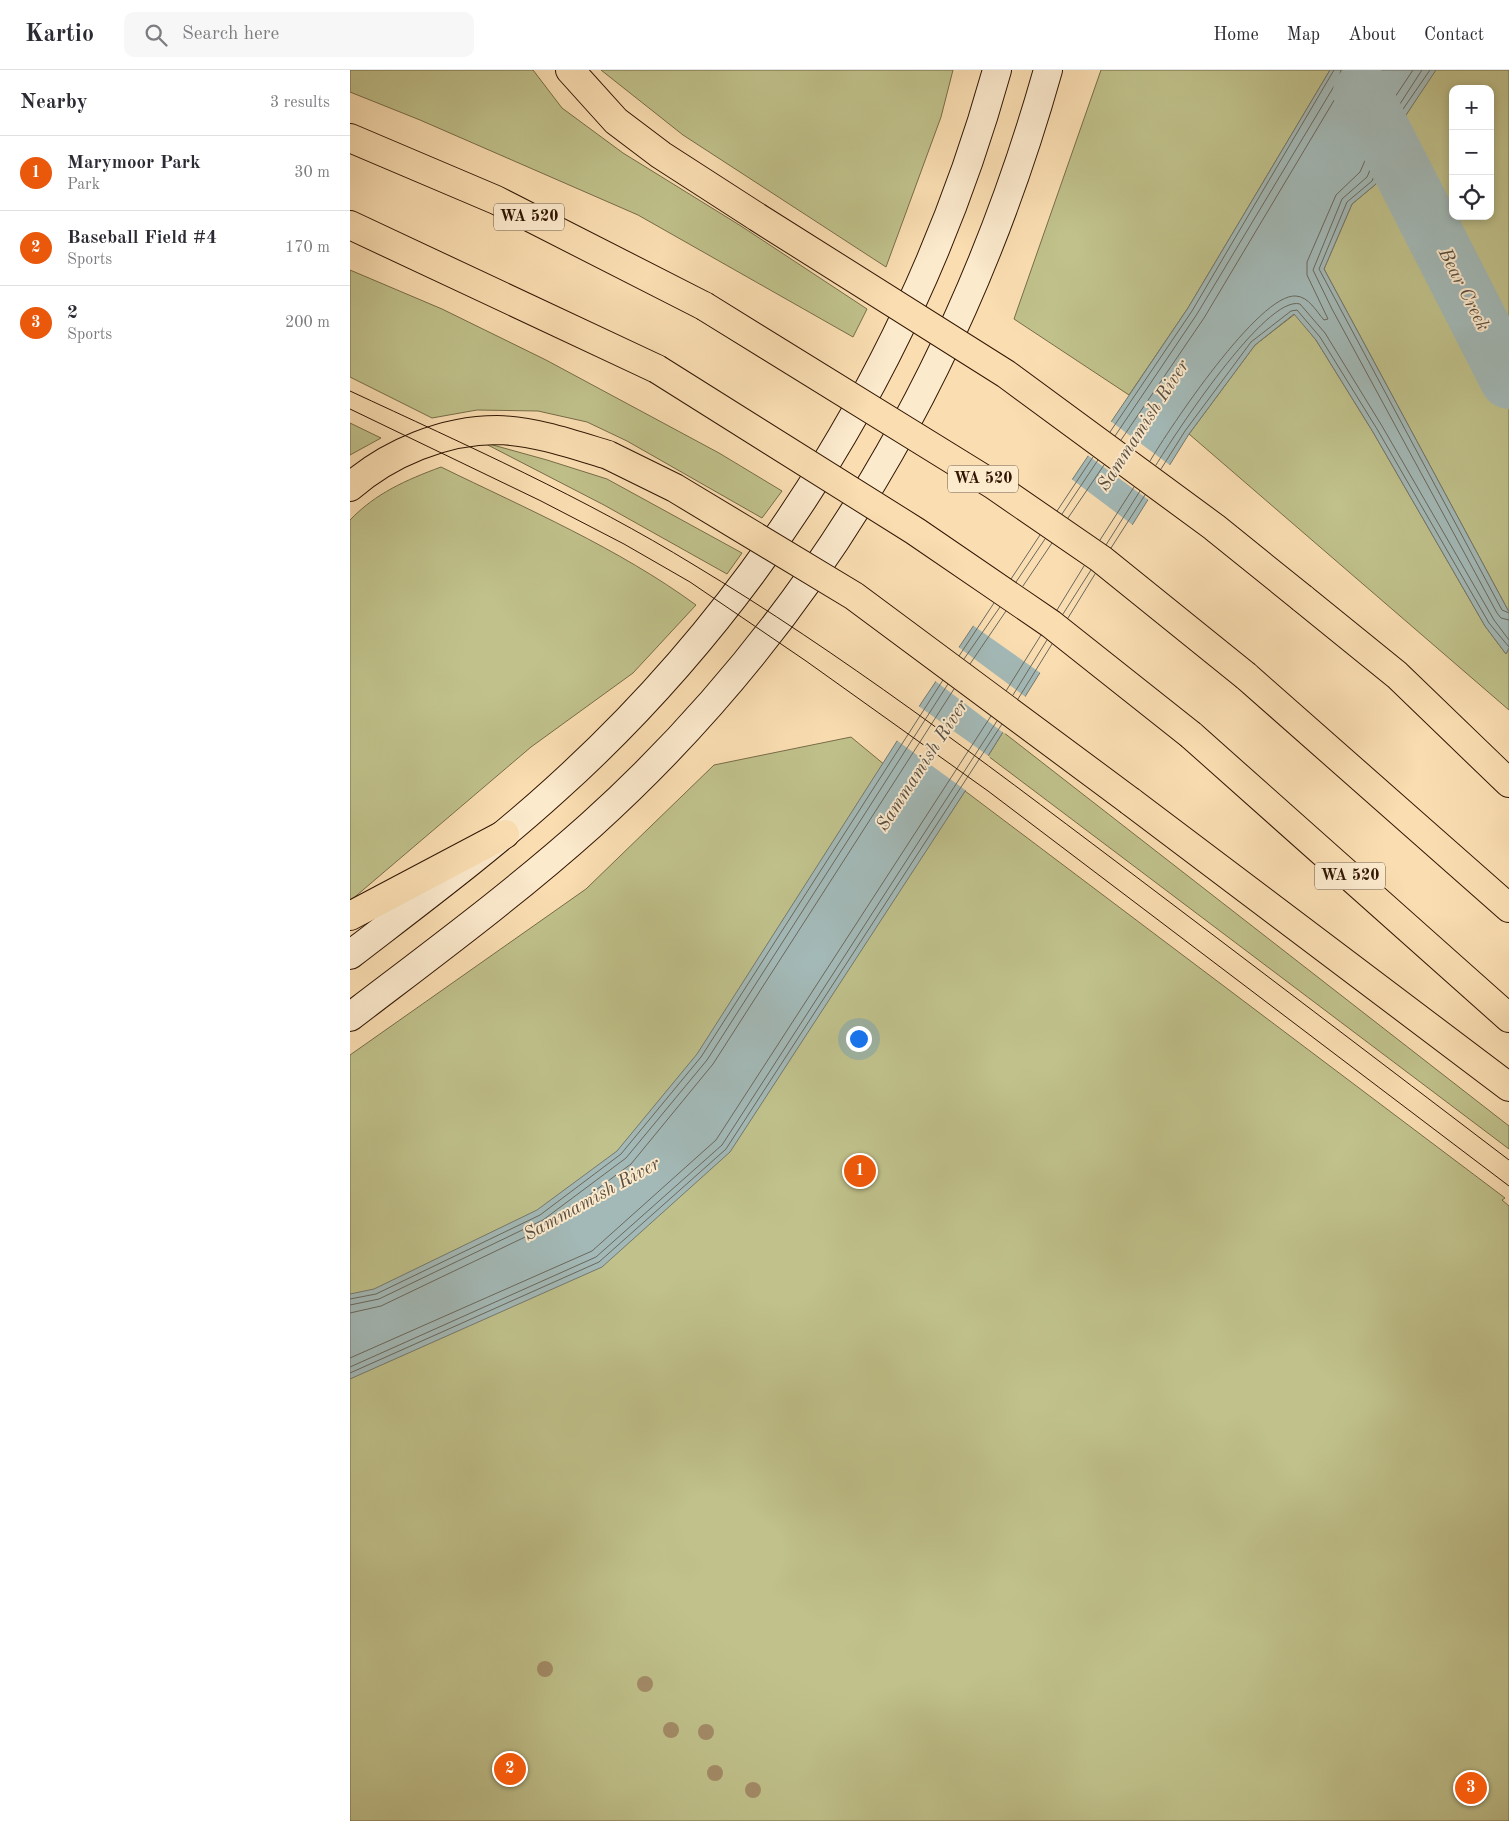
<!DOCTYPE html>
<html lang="en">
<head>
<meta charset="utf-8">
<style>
  body { margin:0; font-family:"Old Standard TT",serif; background:#f7f7f7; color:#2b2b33 }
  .controls { position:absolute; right:15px; top:15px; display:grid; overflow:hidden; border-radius:10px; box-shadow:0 2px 8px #0003 }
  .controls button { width:45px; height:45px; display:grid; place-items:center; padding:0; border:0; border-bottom:1px solid #e1e1e2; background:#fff; color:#2b2b33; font:25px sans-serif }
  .you { position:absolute; left:508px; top:968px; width:18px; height:18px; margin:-12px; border:4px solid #fff; border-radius:50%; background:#1a73e8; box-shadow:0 0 0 8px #1a73e833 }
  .badge { display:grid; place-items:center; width:32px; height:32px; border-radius:50%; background:#ea580c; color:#fff; font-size:16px; font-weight:700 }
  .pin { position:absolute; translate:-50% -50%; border:2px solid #fff; box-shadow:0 1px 5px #0006 }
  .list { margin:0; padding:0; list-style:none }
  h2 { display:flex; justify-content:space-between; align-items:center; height:65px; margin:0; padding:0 20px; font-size:21px }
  h2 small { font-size:16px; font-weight:400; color:#7c7c81 }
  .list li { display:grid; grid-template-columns:32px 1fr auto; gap:15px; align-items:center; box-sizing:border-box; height:75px; padding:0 20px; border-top:1px solid #e1e1e2 }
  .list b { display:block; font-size:19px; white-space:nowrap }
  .list p { margin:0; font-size:16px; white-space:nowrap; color:#7c7c81 }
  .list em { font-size:16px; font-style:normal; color:#7c7c81 }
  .icon { flex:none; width:28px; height:28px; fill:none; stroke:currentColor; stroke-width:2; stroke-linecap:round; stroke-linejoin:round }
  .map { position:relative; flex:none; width:1159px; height:1751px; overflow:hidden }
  header { display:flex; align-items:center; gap:30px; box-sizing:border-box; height:70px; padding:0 25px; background:#fff; border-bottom:1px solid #e1e1e2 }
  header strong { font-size:24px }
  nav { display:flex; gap:28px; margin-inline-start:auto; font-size:18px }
  .search { width:350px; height:45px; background:#f7f7f7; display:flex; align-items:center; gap:12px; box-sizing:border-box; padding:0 18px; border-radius:10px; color:#7c7c81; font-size:19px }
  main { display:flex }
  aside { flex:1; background:#fff }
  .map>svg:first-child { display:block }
</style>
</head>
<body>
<header>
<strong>Kartio</strong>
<div class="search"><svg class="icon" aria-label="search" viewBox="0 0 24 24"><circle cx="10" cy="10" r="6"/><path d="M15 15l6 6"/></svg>Search here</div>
<nav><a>Home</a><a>Map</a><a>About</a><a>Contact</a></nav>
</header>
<main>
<aside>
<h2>Nearby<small>3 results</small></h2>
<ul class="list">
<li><span class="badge">1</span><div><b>Marymoor Park</b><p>Park</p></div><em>30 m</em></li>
<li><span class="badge">2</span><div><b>Baseball Field #4</b><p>Sports</p></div><em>170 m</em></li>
<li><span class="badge">3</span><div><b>2</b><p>Sports</p></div><em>200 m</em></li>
</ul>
</aside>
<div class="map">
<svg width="1159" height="1751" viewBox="0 0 1159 1751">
  <rect width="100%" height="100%" fill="#fadeb2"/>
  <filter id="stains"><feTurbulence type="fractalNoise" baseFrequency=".004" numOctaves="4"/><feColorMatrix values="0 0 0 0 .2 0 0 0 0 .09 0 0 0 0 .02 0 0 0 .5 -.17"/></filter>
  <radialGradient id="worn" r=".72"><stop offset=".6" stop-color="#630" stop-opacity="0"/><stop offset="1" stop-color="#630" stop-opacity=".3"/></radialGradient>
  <path fill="#c0c18b" stroke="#786c47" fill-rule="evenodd" d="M 0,0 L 183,0 L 212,38 L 273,83 L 391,156 L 517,239 L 503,267 L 288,145 L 70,50 L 0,22 Z
    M 251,0 L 603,0 L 591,47 L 536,197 L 333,65 Z
    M 751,0 L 980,0 L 838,238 L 779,325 L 664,249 Z
    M 1085,0 L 1159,0 L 1159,542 L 974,199 L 1002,134 L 1026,114 L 1056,45 ZM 1103,19 L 1140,19 L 1140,146 L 1103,146 Z
    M 0,200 L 92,239 L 196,290 L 369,383 L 432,421 L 412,448 L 277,371 L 237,352 L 188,341 L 127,340 L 82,348 L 0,307 Z
    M 945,244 L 966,270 L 1023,362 L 1135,556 L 1156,584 L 1159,578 L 1159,640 L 839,364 L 905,275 Z
    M 0,353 L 31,368 L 0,385 Z
    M 132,372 L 197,390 L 257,409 L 392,483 L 377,504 L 254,435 Z
    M 91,397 C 177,439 268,478 346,535 L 283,603 L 181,677 L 0,831 L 0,450 C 26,423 56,410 91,397 Z
    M 653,662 L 1159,1056 L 1159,1079 L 638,686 Z
    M 501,667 L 598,747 L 615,721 L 1155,1128 L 1152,1130 L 1159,1136 L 1159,1751 L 0,1751 L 0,985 L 236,819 L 364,695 Z"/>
  <path fill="#a3b9b7" stroke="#75786f" d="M 980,0 L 1086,0 L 1056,45 L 1026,114 L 1002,134 L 974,199 L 1159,542 L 1159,578 L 1156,584 L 1135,556 L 1023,362 L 966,270 L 944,244 L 905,275 L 839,364 L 638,686 L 380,1082 L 252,1197 L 0,1309 L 0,1224 L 24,1219 L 187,1140 L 267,1081 L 347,984 L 572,632 L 838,238 Z"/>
  <path fill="#fadeb2" d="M 759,350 L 821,396 L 800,431 L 736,384 Z
    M 720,408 L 784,456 L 692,604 L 621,554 Z
    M 607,576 L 677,628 L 655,664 L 584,610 Z
    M 567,635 L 640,687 L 618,722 L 545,669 Z"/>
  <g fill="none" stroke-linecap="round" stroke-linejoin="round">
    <path stroke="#6a685d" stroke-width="1" d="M 1072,0 L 1046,40 L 1017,107 L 992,129 L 963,200 L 982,239 L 1147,543 L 1151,548 L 1159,550
      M 1080,0 L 1051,42 L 1022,111 L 997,132 L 969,199 L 1152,540 L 1159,543
      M 760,362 L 842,241 L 984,0
      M 765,366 L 847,244 L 989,8 L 991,0
      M 771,370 L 854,248 L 995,12 L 998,0
      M 800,391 C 819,359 909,223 946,226 C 959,227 966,241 974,250 L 978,249 L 957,205 L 957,192 L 986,125 L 1010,102 L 1039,36 L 1063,0
      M 806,395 C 823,367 916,224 950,234 L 975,263 L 1032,356 L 1144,550 L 1159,570
      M 811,399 L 835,361 L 901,272 L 941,241 L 947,240 L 970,267 L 1027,359 L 1139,553 L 1159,577
      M 707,441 L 743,387
      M 712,444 L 748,390
      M 718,448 L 754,395
      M 750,470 L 784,417
      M 756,475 L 790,421
      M 761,478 L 795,425
      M 661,509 L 690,465
      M 666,512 L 695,469
      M 673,516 L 702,473
      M 707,540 L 734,496
      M 713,544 L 741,500
      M 718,548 L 745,504
      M 609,586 L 644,533
      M 614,589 L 650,537
      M 620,594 L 656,541
      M 656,621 L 691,565
      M 663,625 L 697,570
      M 668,629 L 702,574
      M 0,1229 L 26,1224 L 190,1145 L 271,1084 L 351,987 L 593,610
      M 0,1235 L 29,1229 L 193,1150 L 276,1088 L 357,990 L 598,614
      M 0,1243 L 31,1236 L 196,1157 L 281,1094 L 363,994 L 604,619
      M 0,1288 L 242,1181 L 366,1070 L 641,646
      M 0,1297 L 246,1187 L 372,1075 L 647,651
      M 0,1303 L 249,1192 L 376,1079 L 652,654"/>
    <path stroke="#a3b9b7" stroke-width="58" d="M 1012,22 L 1159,310"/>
    <g stroke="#311603" stroke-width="30">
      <path id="secondary" d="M 0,885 C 70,831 140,779 206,719 C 417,529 571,274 647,0
        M 0,947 C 81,885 164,824 241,755 C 467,551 616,291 698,0"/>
    </g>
    <g stroke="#311603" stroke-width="30">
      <path id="highway" d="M 220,0 L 266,51 L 311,85 L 407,147
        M 0,68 L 146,130 L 354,236
        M 0,155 L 307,299
        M 0,417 C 39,383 94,360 147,360 C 185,361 222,374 258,385
        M 952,528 L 1047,605 L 1159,713
        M 896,606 L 1159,838
        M 841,665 L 1159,948
        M 780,731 L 1159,1017
        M 0,846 L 155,764"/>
    </g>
    <use href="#secondary" stroke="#fceacd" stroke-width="28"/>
    <use href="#highway" stroke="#fadeb2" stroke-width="28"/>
    <path stroke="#311603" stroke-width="1" d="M 0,321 C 116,375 235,428 344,495 C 492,584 630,689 768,793 C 899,892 1029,991 1159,1090
      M 0,339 L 191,431 L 274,474 L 340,512 L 456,591 L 638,721 L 1159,1116"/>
    <g stroke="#311603" stroke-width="30" stroke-linecap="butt">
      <path id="highway-bridge" d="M 407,147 L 656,304 L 864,457 L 952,528
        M 354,236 L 642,414 L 751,489 L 896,606
        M 307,299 L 565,461 L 701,554 L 841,665
        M 258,385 L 325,418 L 504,526 L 780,731"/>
    </g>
    <use href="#highway-bridge" stroke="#fadeb2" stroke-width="28"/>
  </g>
  <g fill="#a38c68">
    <circle cx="195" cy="1599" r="8"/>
    <circle cx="295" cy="1614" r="8"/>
    <circle cx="321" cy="1660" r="8"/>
    <circle cx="356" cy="1662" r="8"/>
    <circle cx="365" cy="1703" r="8"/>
    <circle cx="403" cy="1720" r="8"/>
  </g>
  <g text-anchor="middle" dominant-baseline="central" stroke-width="4" stroke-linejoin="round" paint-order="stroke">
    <g fill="#fceacd" stroke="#6e5640" stroke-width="1">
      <rect x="144" y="133.5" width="70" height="27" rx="4"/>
      <rect x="598" y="395.5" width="70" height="27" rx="4"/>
      <rect x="965" y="792.5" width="70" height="27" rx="4"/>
    </g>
    <g font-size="16" font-weight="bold" fill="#311603">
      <text x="179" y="147">WA 520</text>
      <text x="633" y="409">WA 520</text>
      <text x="1000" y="806">WA 520</text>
    </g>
    <g font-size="19" font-style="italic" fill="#594f42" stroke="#fceacd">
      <text transform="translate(1113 220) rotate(63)">Bear Creek</text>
      <text transform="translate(794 356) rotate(-57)">Sammamish River</text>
      <text transform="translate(573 696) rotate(-57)">Sammamish River</text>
      <text transform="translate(242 1130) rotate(-29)">Sammamish River</text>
    </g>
  </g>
  <rect width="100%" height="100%" filter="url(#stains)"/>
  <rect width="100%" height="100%" fill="url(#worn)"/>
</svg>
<div class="controls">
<button>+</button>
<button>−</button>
<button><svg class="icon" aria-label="locate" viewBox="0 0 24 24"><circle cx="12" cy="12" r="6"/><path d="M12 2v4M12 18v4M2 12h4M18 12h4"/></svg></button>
</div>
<div class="you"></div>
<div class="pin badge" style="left:510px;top:1101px">1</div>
<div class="pin badge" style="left:160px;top:1699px">2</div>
<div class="pin badge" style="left:1121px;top:1718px">3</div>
</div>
</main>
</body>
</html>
